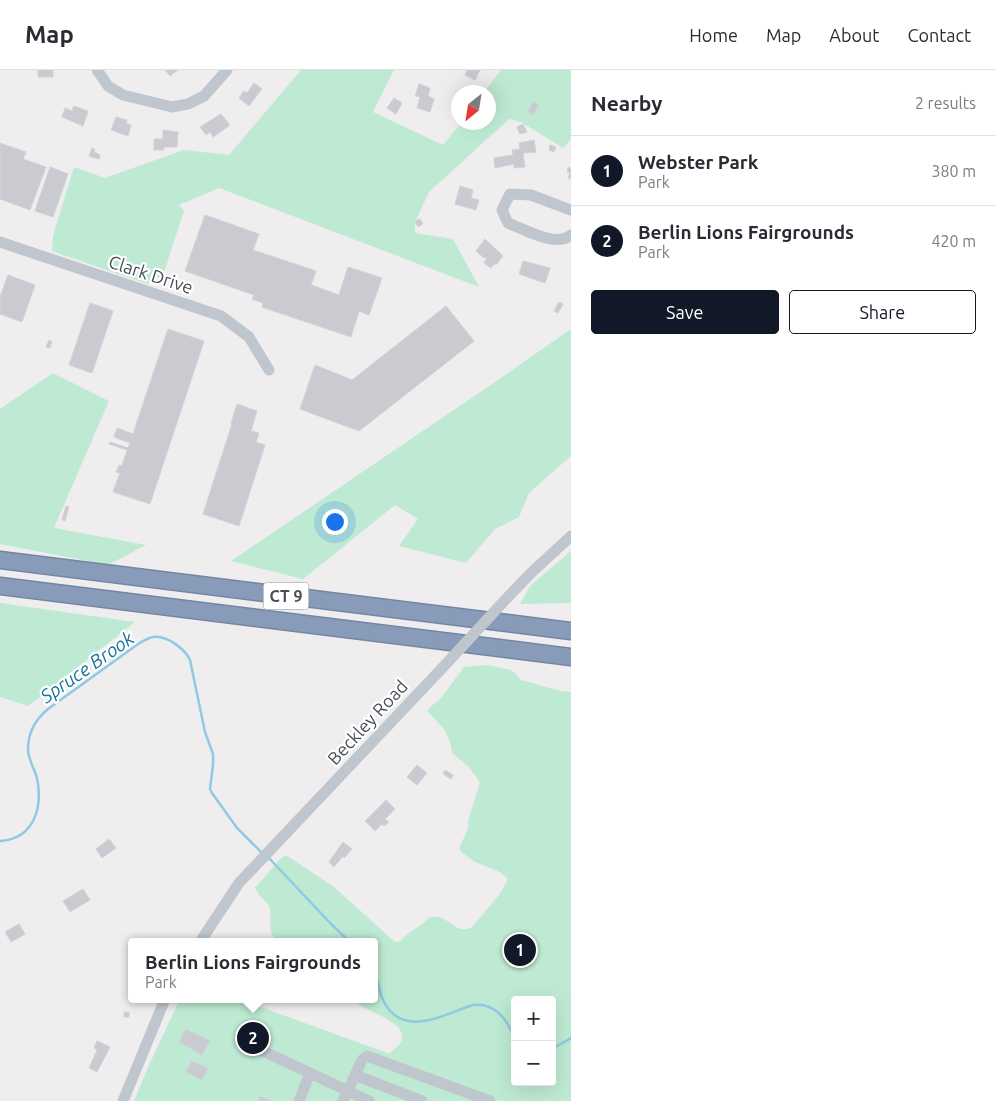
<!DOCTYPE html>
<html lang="en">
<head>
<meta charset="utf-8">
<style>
  body { margin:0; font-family:Ubuntu,sans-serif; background:#f7f7f7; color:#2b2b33 }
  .controls { position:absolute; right:15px; bottom:15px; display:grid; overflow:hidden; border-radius:5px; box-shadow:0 5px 20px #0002 }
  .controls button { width:45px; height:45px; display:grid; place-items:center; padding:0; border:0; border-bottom:1px solid #e1e1e2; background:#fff; color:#2b2b33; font:25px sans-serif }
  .compass { position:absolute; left:451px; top:15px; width:45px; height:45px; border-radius:50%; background:#fff; box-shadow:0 5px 20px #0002; rotate:210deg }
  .you { position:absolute; left:334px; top:451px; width:18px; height:18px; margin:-12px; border:4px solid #fff; border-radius:50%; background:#1a73e8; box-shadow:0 0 0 8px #1a73e833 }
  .badge { display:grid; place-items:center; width:32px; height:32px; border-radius:50%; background:#111827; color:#fff; font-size:16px; font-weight:700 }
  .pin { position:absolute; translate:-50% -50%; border:2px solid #fff; box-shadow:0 1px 5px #0006 }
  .popup { position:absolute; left:128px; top:868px; width:250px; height:65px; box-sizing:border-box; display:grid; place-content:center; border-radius:5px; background:#fff; filter:drop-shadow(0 1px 4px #0005); font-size:16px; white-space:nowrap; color:#7c7c81 }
  .popup b { font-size:19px; color:#2b2b33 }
  .popup::after { content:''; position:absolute; left:50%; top:100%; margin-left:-10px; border:10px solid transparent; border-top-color:#fff }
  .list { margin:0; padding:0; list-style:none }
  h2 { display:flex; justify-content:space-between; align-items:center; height:65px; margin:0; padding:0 20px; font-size:21px }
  h2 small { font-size:16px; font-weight:400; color:#7c7c81 }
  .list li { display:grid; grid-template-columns:32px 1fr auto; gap:15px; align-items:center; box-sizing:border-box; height:70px; padding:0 20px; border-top:1px solid #e1e1e2 }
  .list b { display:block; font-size:19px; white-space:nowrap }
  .list p { margin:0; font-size:16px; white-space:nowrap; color:#7c7c81 }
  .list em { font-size:16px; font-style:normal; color:#7c7c81 }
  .actions { display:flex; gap:10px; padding:15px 20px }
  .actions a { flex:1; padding:11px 0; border:1px solid #111827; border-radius:5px; text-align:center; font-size:18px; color:#111827 }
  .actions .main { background:#111827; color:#fff }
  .map { position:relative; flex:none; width:571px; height:1031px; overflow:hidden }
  header { display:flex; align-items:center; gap:30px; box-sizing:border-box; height:70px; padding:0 25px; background:#fff; border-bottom:1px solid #e1e1e2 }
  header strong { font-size:24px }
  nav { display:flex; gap:28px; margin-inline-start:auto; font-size:18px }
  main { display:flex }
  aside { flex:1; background:#fff }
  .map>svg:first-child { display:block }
</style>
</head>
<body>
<header>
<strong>Map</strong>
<nav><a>Home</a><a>Map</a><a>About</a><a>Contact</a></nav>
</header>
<main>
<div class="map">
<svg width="571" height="1031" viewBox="0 0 571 1031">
  <rect width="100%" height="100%" fill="#efeded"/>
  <path fill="#beead3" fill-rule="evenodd" d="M 301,0 L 394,0 L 373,42 L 443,75 L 461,53 L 488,52 L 488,22 L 484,22 L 501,0 L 571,0 L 571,69 L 563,78 L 521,52 L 509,49 L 429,122 L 415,152 L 415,163 L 453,169 L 479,217 L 219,118 L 179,135 L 184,141 L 162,208 L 155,207 L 147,214 L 52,181 L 53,166 L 74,97 L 105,108 L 184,80 L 229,85 Z
    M 571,259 L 571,386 L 529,423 L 519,447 L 495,459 L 466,493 L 399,476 L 418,449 L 395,435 L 303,509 L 231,491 L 501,308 Z
    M 53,303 L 109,331 L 54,458 L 146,475 L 108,495 L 0,474 L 0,339 Z
    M 571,481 L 571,533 L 520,534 L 530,516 Z
    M 0,533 L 135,552 L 28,636 L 0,627 Z
    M 487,595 L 511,600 L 515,603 L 521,610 L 561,621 L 571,622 L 571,1031 L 134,1031 L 149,995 L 180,929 L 239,929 L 390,984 C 393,979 398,977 401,972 C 410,953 368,942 360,935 C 358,934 356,931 355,929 L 374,929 L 374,872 L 279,872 C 277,870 275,868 273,866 C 267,857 274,844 268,834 C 264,828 258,826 255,818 L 280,789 L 286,785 L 334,817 L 395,872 L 401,871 C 406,864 412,861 419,856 C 423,854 427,848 432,847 C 449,844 455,866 472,857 L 499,825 L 508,809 C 500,800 491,799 480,794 C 473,792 466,785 460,781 L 460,776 L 468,759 L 468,751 L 480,712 L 468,696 L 452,683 L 450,672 L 444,659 L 428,642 L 428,639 L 441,628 L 464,597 ZM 515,930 L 552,930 L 552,1012 L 515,1012 Z"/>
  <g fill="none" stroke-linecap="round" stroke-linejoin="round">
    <path stroke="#8ecae4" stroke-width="2.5" d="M 0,771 C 34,769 43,738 37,708 C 34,698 28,689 28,679 C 28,663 36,649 48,639 L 138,574 C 143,571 148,568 153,567 C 167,565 185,579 190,590 L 205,662 L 213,684 L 213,695 L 210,719 L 212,723 L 237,758 L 263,784
      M 268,787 L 332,855 L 350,872
      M 374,900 C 378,910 379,921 383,930 C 402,970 444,944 473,935 C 496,932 508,951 515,969
      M 552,979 L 571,968"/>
  </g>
  <path fill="#cacbd1" stroke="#d1d2d8" d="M 38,0 L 53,0 L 53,7 L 38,7 Z
    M 165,0 L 178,0 L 170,6 Z
    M 467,0 L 480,0 L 475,10 L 465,5 Z
    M 254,13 L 262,19 L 249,36 L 239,28 L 244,21 L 247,23 Z
    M 419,14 L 430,18 L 428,26 L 434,29 L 430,42 L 417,38 L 420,27 L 415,26 Z
    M 394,28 L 402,33 L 396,44 L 387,38 Z
    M 533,32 L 539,35 L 533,45 L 528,42 Z
    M 74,36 L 88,41 L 83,56 L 62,47 L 65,38 L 72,41 Z
    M 221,44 L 230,55 L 213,67 L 210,62 L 206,65 L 200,57 Z
    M 116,47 L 127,50 L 126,53 L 131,55 L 128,66 L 111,60 Z
    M 523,54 L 527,62 L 520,64 L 517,57 Z
    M 163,60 L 178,62 L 177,77 L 164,77 L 164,80 L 154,80 L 154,69 L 163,69 Z
    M 534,70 L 536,82 L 523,83 L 525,97 L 514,98 L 514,94 L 495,98 L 494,88 L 513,85 L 512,80 L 520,79 L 519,73 Z
    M 0,73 L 26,82 L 23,89 L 46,97 L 30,140 L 0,129 Z
    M 550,75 L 556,77 L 554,82 L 549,80 Z
    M 92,78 L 95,79 L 94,82 L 100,85 L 99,89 L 89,86 Z
    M 50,97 L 68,104 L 53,147 L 35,141 Z
    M 568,97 L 571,98 L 571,109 L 568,108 L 570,103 L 567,102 Z
    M 460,116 L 473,120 L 471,128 L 479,130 L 476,140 L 455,134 Z
    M 205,145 L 259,164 L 253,180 L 316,201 L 311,215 L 339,225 L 348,197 L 382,208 L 369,245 L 359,241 L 351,267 L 262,237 L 263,233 L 252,229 L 254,225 L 185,201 Z
    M 420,149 L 423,154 L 418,157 L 415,151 Z
    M 485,169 L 503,186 L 496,195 L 494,194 L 491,198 L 484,193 L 487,188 L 485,187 L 484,188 L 476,181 Z
    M 523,191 L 550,198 L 545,213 L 519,204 Z
    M 8,205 L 35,215 L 22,252 L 0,244 L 0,227 Z
    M 559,232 L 563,234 L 558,243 L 554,241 Z
    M 90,233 L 113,241 L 92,303 L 69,295 Z
    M 446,236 L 474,271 L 359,361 L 300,339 L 315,295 L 352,310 Z
    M 168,259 L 204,271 L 150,434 L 113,422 L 120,403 L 116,402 L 119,395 L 122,396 L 127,380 L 109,374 L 110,372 L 128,378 L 130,373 L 114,367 L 117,358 L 133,364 Z
    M 49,270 L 52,272 L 50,278 L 46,277 Z
    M 237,334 L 257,341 L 251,361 L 259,363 L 256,372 L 265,375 L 239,456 L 203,444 L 232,354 L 231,354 Z
    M 66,436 L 69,437 L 65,451 L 62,450 Z
    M 417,695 L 427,703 L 417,715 L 407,707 Z
    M 445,700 L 453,705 L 451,709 L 443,704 Z
    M 386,730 L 395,739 L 385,749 L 389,752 L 384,756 L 382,754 L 375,761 L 365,751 Z
    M 109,769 L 116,778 L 102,788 L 96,779 Z
    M 343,772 L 352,779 L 344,788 L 343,786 L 334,797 L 329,792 Z
    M 83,819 L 90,830 L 70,842 L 63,831 Z
    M 19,854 L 25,864 L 11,872 L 5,862 Z
    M 124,942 L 129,942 L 129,947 L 124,947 Z
    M 186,959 L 210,971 L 202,985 L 179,972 Z
    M 97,971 L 110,977 L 97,1002 L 89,998 L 95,985 L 97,980 L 94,978 Z
    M 192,991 L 208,998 L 202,1010 L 186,1002 Z
    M 260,1026 L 272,1031 L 258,1031 Z"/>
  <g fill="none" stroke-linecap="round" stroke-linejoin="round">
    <g stroke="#7386a4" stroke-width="19">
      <path id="highway" d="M 0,490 L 571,561
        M 0,516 L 571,587"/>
    </g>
    <path stroke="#bfc6ce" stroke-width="11" d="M 97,0 L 108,16 L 123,25 L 172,37 L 188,34 L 204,26 L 227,0
      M 571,140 L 531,125 L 510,124 L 502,140 L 508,153 C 524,159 556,178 571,165
      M 0,172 L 221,246 L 249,267 L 269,300
      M 506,529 L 532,502 L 571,466
      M 200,872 L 239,813 L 446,594
      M 243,972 L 310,1003 L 299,1031
      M 310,1003 L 369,1031
      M 355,1005 L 422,1031
      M 123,1031 L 165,929
      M 343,1031 L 362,990 L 367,986 L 490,1031"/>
    <use href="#highway" stroke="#889bb8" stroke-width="16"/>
    <path stroke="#bfc6ce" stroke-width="11" d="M 446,594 L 506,529"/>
  </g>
  <g text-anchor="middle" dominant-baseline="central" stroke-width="4.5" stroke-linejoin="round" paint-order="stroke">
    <rect fill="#fff" stroke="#7e838a" stroke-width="1" x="263.5" y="512.5" width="45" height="27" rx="4"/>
    <g font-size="16" font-weight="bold" fill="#474e58">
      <text x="286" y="526">CT 9</text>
    </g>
    <g font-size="18" fill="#474e58" stroke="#fff">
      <text transform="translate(151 204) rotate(18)">Clark Drive</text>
      <text transform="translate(367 652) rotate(-47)">Beckley Road</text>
    </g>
    <g font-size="19" font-style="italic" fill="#17739a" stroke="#fff">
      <text transform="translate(87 597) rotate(-35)">Spruce Brook</text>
    </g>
  </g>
</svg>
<div class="controls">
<button>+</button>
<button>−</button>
</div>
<svg class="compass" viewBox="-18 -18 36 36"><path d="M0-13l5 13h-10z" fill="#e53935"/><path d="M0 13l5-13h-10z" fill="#7c7c81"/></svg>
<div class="you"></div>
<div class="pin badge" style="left:520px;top:880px">1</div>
<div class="pin badge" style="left:253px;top:968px">2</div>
<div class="popup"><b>Berlin Lions Fairgrounds</b>Park</div>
</div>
<aside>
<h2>Nearby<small>2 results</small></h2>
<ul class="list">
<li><span class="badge">1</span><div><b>Webster Park</b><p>Park</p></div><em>380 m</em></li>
<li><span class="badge">2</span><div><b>Berlin Lions Fairgrounds</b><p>Park</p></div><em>420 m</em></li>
</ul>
<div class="actions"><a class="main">Save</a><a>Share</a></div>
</aside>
</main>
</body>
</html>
